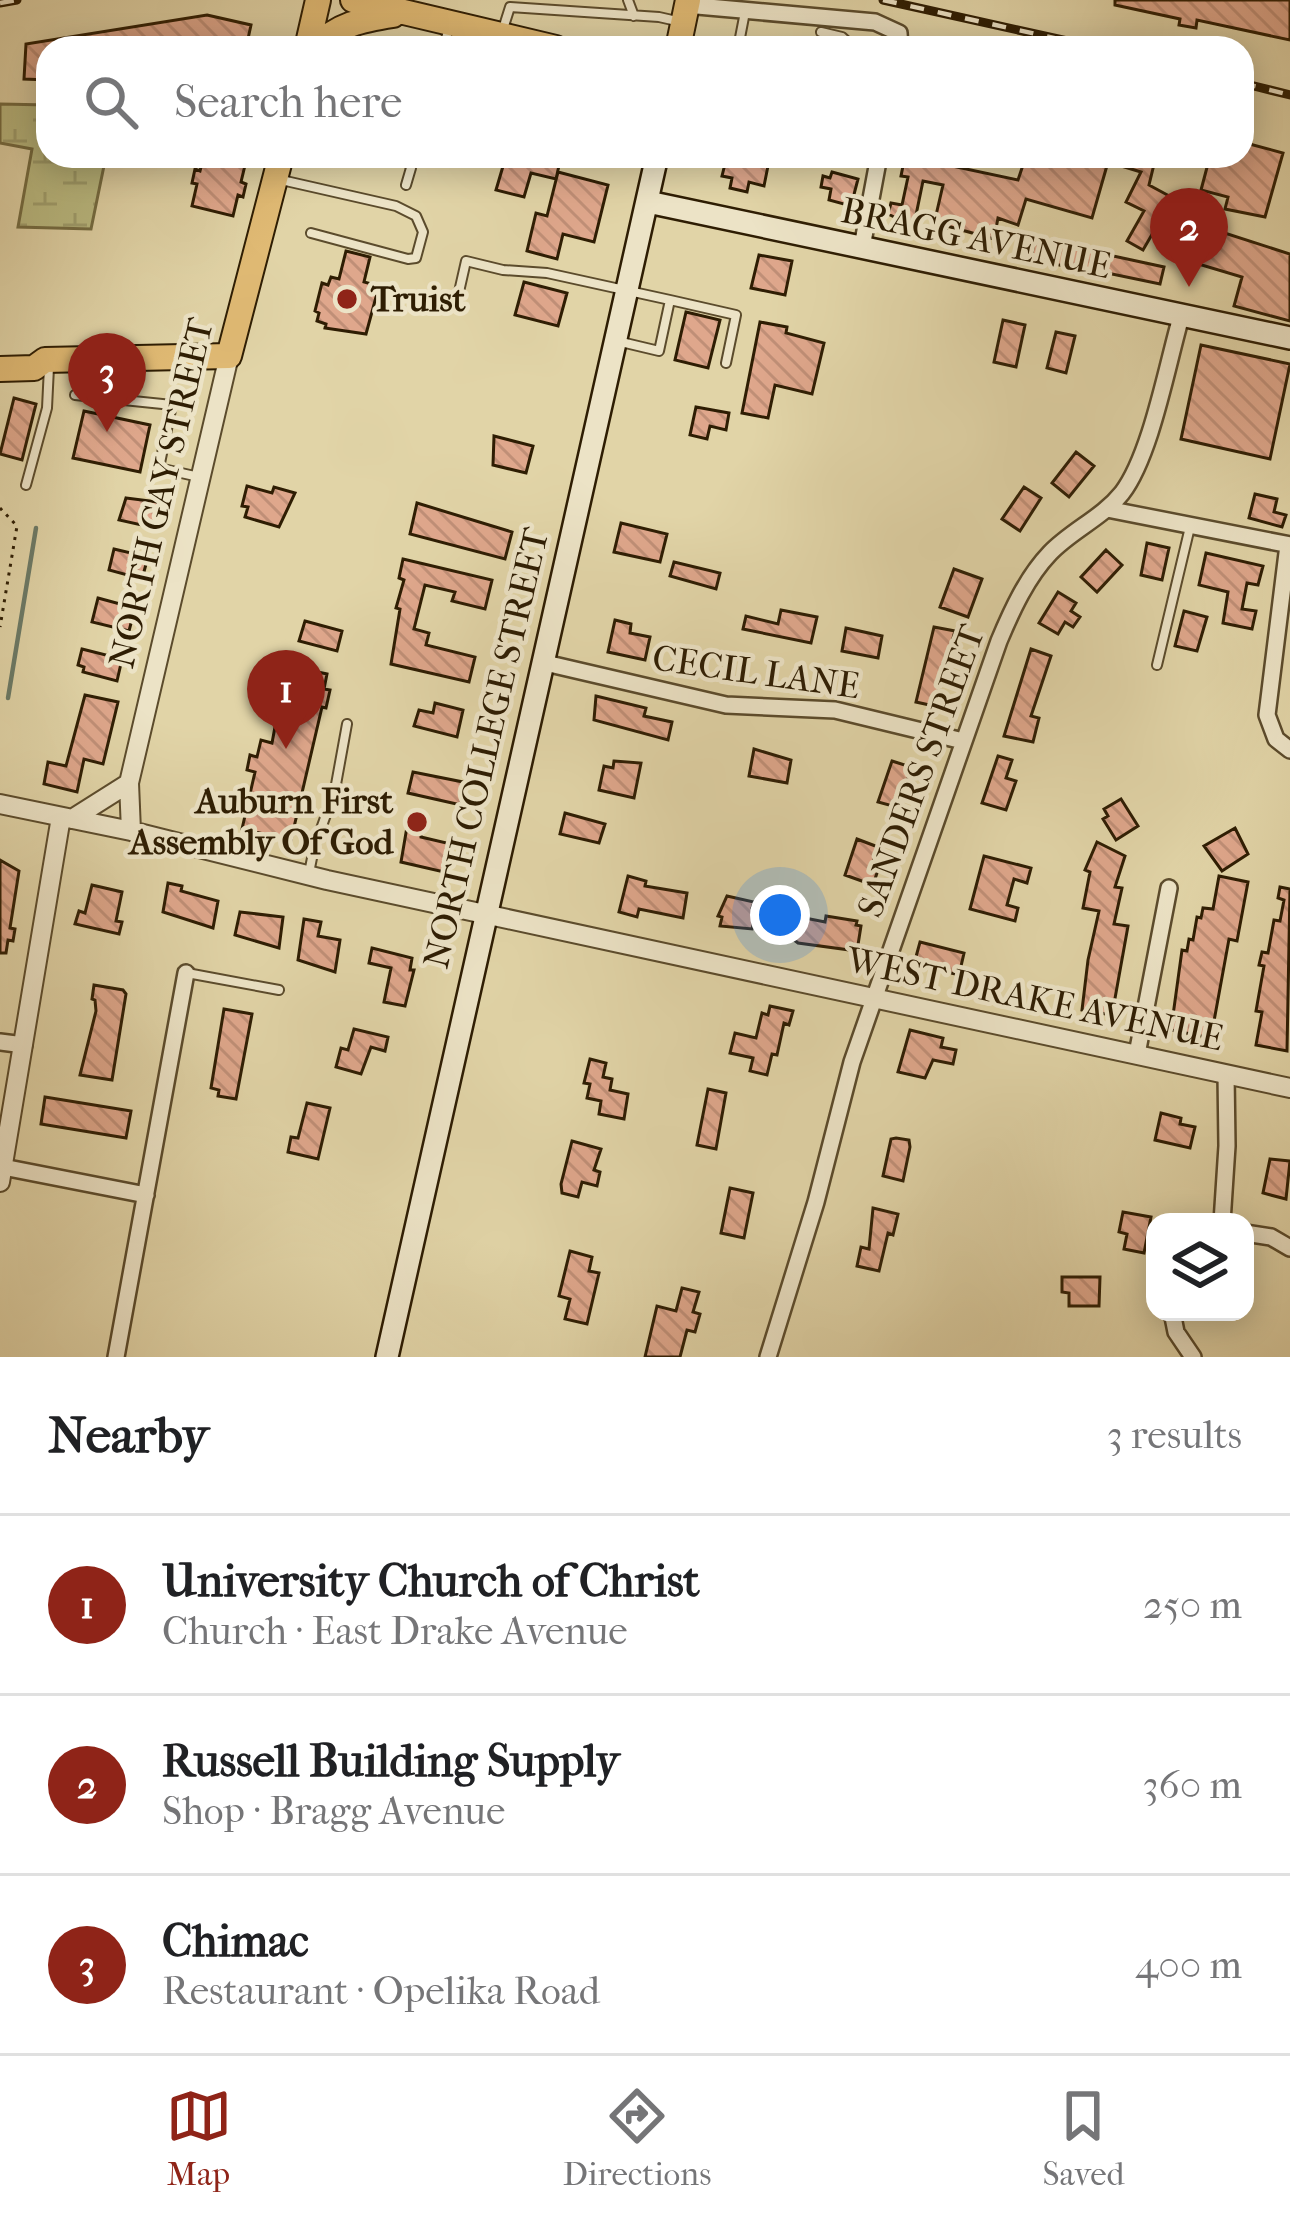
<!DOCTYPE html>
<html lang="en">
<head>
<meta charset="utf-8">
<style>
  body { margin:0; font-family:"IM FELL French Canon",serif; background:#f2f2f2; color:#202124 }
  .controls { position:absolute; right:36px; bottom:36px; display:grid; overflow:hidden; border-radius:24px; box-shadow:0 6px 30px #0003 }
  .controls button { width:108px; height:108px; display:grid; place-items:center; padding:0; border:0; border-bottom:3px solid #e0e0e0; background:#fff; color:#202124; font:60px sans-serif }
  .you { position:absolute; left:780px; top:915px; width:42px; height:42px; margin:-30px; border:9px solid #fff; border-radius:50%; background:#1a73e8; box-shadow:0 0 0 18px #1a73e833 }
  .badge { display:grid; place-items:center; width:78px; height:78px; border-radius:50%; background:#8f2418; color:#fff; font-size:39px; font-weight:700 }
  .pin { position:absolute; translate:-50% -99px; filter:drop-shadow(0 3px 6px #0008) }
  .pin::after { content:''; position:absolute; top:63px; width:42px; height:36px; background:inherit; clip-path:polygon(0 0,100% 0,50% 100%) }
  .list { margin:0; padding:0; list-style:none }
  h2 { display:flex; justify-content:space-between; align-items:center; height:156px; margin:0; padding:0 48px; font-size:51px }
  h2 small { font-size:39px; font-weight:400; color:#757577 }
  .list li { display:grid; grid-template-columns:78px 1fr auto; gap:36px; align-items:center; box-sizing:border-box; height:180px; padding:0 48px; border-top:3px solid #e0e0e0 }
  .list b { display:block; font-size:45px; white-space:nowrap }
  .list p { margin:0; font-size:39px; white-space:nowrap; color:#757577 }
  .list em { font-size:39px; font-style:normal; color:#757577 }
  .icon { flex:none; width:66px; height:66px; fill:none; stroke:currentColor; stroke-width:2; stroke-linecap:round; stroke-linejoin:round }
  .map { position:relative; flex:none; width:1290px; height:1357px; overflow:hidden }
  .search { position:absolute; background:#fff; box-shadow:0 6px 30px #0003; left:36px; right:36px; top:36px; height:132px; display:flex; align-items:center; gap:30px; box-sizing:border-box; padding:0 42px; border-radius:36px; color:#757577; font-size:45px }
  .sheet { height:696px; background:#fff }
  nav { display:flex; justify-content:space-around; align-items:center; box-sizing:border-box; height:168px; border-top:3px solid #e0e0e0; background:#fff; font-size:33px; color:#757577 }
  nav a { display:grid; justify-items:center; gap:6px }
  nav .on { color:#8f2418 }
  .map>svg:first-child { display:block }
</style>
</head>
<body>
<div class="map">
<svg width="1290" height="1357" viewBox="0 0 1290 1357">
  <defs>
    <pattern id="wetland-marsh" width="20" height="14" patternUnits="userSpaceOnUse" patternTransform="scale(3)"><rect width="20" height="14" fill="#babb82"/><path d="M1 5h8M5 5V1M11 12h8M15 12V8" fill="none" stroke="#a0a06f"/></pattern>
    <pattern id="building-back-hatch" width="6" height="6" patternUnits="userSpaceOnUse" patternTransform="scale(3)"><rect width="6" height="6" fill="#dfa78c"/><path d="M-1 5l2 2M0 0l6 6M5-1l2 2" fill="none" stroke="#c08f77"/></pattern>
  </defs>
  <rect width="100%" height="100%" fill="#e1d4a7"/>
  <filter id="stains"><feTurbulence type="fractalNoise" baseFrequency=".00167" numOctaves="4"/><feColorMatrix values="0 0 0 0 .2 0 0 0 0 .09 0 0 0 0 .02 0 0 0 .5 -.17"/></filter>
  <radialGradient id="worn" r=".72"><stop offset=".6" stop-color="#630" stop-opacity="0"/><stop offset="1" stop-color="#630" stop-opacity=".3"/></radialGradient>
  <path fill="url(#wetland-marsh)" stroke="#746c42" stroke-width="3" d="M 0,104 L 48,105 L 48,156 L 106,156 L 91,229 L 18,227 L 32,149 L 0,143 Z"/>
  <g fill="none" stroke-linecap="round" stroke-linejoin="round">
    <path stroke="#6b7a67" stroke-width="4.5" d="M 8,698 L 36,528"/>
  </g>
  <path fill="url(#building-back-hatch)" stroke="#2e1d03" stroke-width="3" d="M 1115,0 L 1290,0 L 1290,40 L 1197,20 L 1196,28 L 1179,25 L 1180,19 L 1115,5 Z
    M 207,15 L 251,25 L 246,48 L 48,48 L 48,80 L 24,79 L 26,44 Z
    M 1242,142 L 1283,153 L 1265,217 L 1225,209 L 1228,197 L 1201,190 L 1210,156 L 1242,156 Z
    M 204,156 L 246,161 L 241,182 L 246,184 L 243,197 L 238,195 L 233,216 L 192,206 L 197,184 L 192,183 L 195,169 L 200,171 Z
    M 506,156 L 540,156 L 560,161 L 556,179 L 531,173 L 524,197 L 496,190 Z
    M 727,156 L 760,156 L 758,164 L 768,166 L 764,186 L 749,182 L 747,192 L 730,188 L 732,178 L 722,176 Z
    M 905,156 L 1018,180 L 1026,156 L 1156,156 L 1149,185 L 1173,198 L 1143,250 L 1127,241 L 1144,211 L 1126,202 L 1141,172 L 1108,162 L 1092,218 L 1026,199 L 1018,225 L 998,218 L 994,239 L 947,226 L 946,232 L 935,229 L 934,224 L 943,185 L 923,181 L 916,215 L 909,224 L 888,214 L 891,203 L 902,205 L 908,177 L 901,176 Z
    M 558,172 L 608,185 L 594,242 L 563,234 L 557,259 L 527,251 L 536,213 L 547,216 Z
    M 832,172 L 858,179 L 851,206 L 829,200 L 831,189 L 821,187 L 823,176 L 830,178 Z
    M 1206,227 L 1290,254 L 1290,321 L 1234,306 L 1242,277 L 1195,263 Z
    M 1035,239 L 1164,267 L 1160,284 L 1088,269 L 1087,272 L 1031,258 Z
    M 346,251 L 370,257 L 364,282 L 379,286 L 366,334 L 325,328 L 326,324 L 317,321 L 319,313 L 315,311 L 322,283 L 328,285 L 331,277 L 339,279 Z
    M 759,255 L 792,261 L 785,295 L 751,288 Z
    M 524,282 L 567,293 L 558,326 L 515,315 Z
    M 686,312 L 720,320 L 708,368 L 675,360 Z
    M 1003,320 L 1025,325 L 1016,367 L 994,362 Z
    M 760,322 L 787,327 L 786,333 L 824,343 L 812,394 L 775,385 L 768,418 L 742,413 Z
    M 1056,332 L 1075,336 L 1066,373 L 1047,368 Z
    M 1201,345 L 1290,364 L 1270,459 L 1181,439 Z
    M 14,398 L 36,404 L 22,460 L 0,454 Z
    M 696,407 L 729,413 L 726,430 L 710,426 L 707,439 L 690,435 Z
    M 84,411 L 150,425 L 140,472 L 73,458 Z
    M 494,436 L 533,446 L 526,473 L 493,465 Z
    M 1076,452 L 1094,466 L 1069,497 L 1052,483 Z
    M 247,486 L 272,493 L 274,487 L 295,493 L 279,527 L 245,517 L 248,507 L 242,506 Z
    M 1024,487 L 1041,498 L 1020,531 L 1002,519 Z
    M 1255,494 L 1277,499 L 1274,512 L 1286,515 L 1282,527 L 1249,518 Z
    M 126,498 L 158,502 L 155,528 L 119,520 Z
    M 417,503 L 512,532 L 505,559 L 410,534 Z
    M 621,523 L 667,534 L 660,562 L 614,552 Z
    M 1147,543 L 1169,548 L 1162,580 L 1141,575 Z
    M 114,549 L 148,557 L 142,579 L 109,570 Z
    M 1106,550 L 1122,565 L 1097,592 L 1081,577 Z
    M 1206,553 L 1263,566 L 1258,585 L 1247,583 L 1242,609 L 1256,611 L 1252,629 L 1223,623 L 1228,592 L 1199,585 Z
    M 403,559 L 492,580 L 485,609 L 452,601 L 455,592 L 425,585 L 414,629 L 429,633 L 426,645 L 475,657 L 469,682 L 391,664 L 400,609 L 396,608 L 404,580 L 399,578 Z
    M 674,562 L 720,573 L 716,589 L 670,576 Z
    M 954,569 L 982,579 L 968,617 L 940,607 Z
    M 1058,592 L 1076,603 L 1071,611 L 1080,617 L 1073,627 L 1065,622 L 1058,634 L 1039,623 Z
    M 98,598 L 135,608 L 129,631 L 92,622 Z
    M 781,610 L 817,617 L 811,643 L 743,629 L 746,616 L 778,624 Z
    M 1184,611 L 1207,617 L 1197,651 L 1175,646 Z
    M 615,620 L 631,624 L 630,633 L 650,637 L 645,660 L 608,652 Z
    M 305,621 L 342,631 L 337,651 L 299,641 Z
    M 934,627 L 955,631 L 934,706 L 916,702 Z
    M 846,628 L 882,636 L 878,658 L 842,651 Z
    M 82,649 L 122,659 L 117,681 L 83,672 L 84,667 L 78,665 Z
    M 1031,649 L 1051,656 L 1031,716 L 1039,718 L 1033,742 L 1004,736 Z
    M 294,667 L 327,674 L 324,689 L 330,690 L 326,708 L 322,707 L 291,840 L 242,829 L 255,772 L 247,770 L 250,755 L 257,757 L 261,740 L 272,743 L 275,727 L 282,728 L 288,699 L 281,698 Z
    M 85,695 L 118,702 L 103,764 L 84,759 L 77,792 L 44,784 L 48,762 L 66,766 Z
    M 596,696 L 646,708 L 644,716 L 672,722 L 668,740 L 594,720 Z
    M 435,703 L 463,710 L 457,737 L 414,726 L 419,710 L 433,713 Z
    M 754,749 L 791,760 L 787,783 L 749,776 Z
    M 998,756 L 1012,760 L 1006,778 L 1016,781 L 1006,810 L 982,803 Z
    M 614,761 L 641,763 L 634,798 L 599,790 L 604,766 L 613,768 Z
    M 892,761 L 911,767 L 900,808 L 878,802 Z
    M 413,772 L 468,783 L 461,805 L 408,793 Z
    M 1121,799 L 1138,826 L 1116,840 L 1103,819 L 1108,816 L 1104,809 Z
    M 565,813 L 605,824 L 599,843 L 560,834 Z
    M 408,821 L 421,823 L 421,837 L 451,844 L 444,872 L 401,862 Z
    M 1235,828 L 1248,854 L 1222,871 L 1204,846 Z
    M 857,839 L 878,847 L 871,868 L 878,870 L 873,885 L 845,875 Z
    M 1097,842 L 1125,856 L 1115,887 L 1122,888 L 1114,924 L 1128,926 L 1112,1015 L 1082,1010 L 1088,960 L 1099,911 L 1083,908 L 1090,872 L 1085,870 Z
    M 984,856 L 1031,868 L 1027,883 L 1014,879 L 1007,905 L 1018,908 L 1015,921 L 970,909 Z
    M 0,860 L 19,871 L 10,928 L 15,929 L 13,941 L 8,940 L 6,953 L 0,953 Z
    M 628,876 L 646,881 L 645,886 L 687,893 L 683,918 L 639,909 L 637,917 L 619,912 Z
    M 1219,876 L 1248,882 L 1237,941 L 1229,939 L 1212,1032 L 1207,1031 L 1206,1037 L 1171,1030 L 1182,950 L 1187,951 L 1189,939 L 1193,940 L 1197,917 L 1201,918 L 1203,908 L 1213,909 Z
    M 168,883 L 182,886 L 181,891 L 218,901 L 213,928 L 163,912 Z
    M 92,885 L 122,892 L 116,921 L 122,922 L 119,934 L 75,924 L 79,911 L 85,913 Z
    M 1280,887 L 1290,889 L 1287,1051 L 1256,1045 L 1262,1012 L 1256,1011 L 1264,966 L 1259,965 L 1262,952 L 1268,953 L 1274,920 L 1280,921 L 1284,900 L 1278,898 Z
    M 727,896 L 754,902 L 752,908 L 757,909 L 752,929 L 720,926 L 722,917 L 718,916 Z
    M 240,912 L 283,917 L 279,948 L 235,935 Z
    M 780,913 L 825,922 L 826,916 L 857,921 L 856,925 L 861,926 L 857,951 L 798,943 L 777,927 Z
    M 304,919 L 321,922 L 318,936 L 340,940 L 335,972 L 298,960 Z
    M 920,942 L 964,953 L 959,975 L 914,964 Z
    M 372,948 L 412,958 L 410,970 L 414,970 L 405,1006 L 384,1002 L 391,968 L 369,963 Z
    M 94,985 L 123,990 L 126,994 L 112,1080 L 80,1075 L 96,1011 L 95,1000 L 92,999 Z
    M 770,1006 L 793,1011 L 789,1025 L 784,1023 L 777,1055 L 772,1054 L 767,1075 L 750,1071 L 753,1058 L 730,1053 L 735,1033 L 756,1038 L 762,1013 L 768,1015 Z
    M 224,1009 L 252,1014 L 236,1099 L 218,1096 L 219,1090 L 211,1088 Z
    M 354,1029 L 388,1037 L 385,1051 L 371,1047 L 361,1074 L 336,1067 L 341,1048 L 348,1050 Z
    M 910,1030 L 943,1038 L 941,1047 L 956,1050 L 953,1064 L 933,1060 L 925,1078 L 898,1072 Z
    M 590,1059 L 606,1063 L 603,1077 L 612,1079 L 610,1090 L 628,1094 L 624,1119 L 599,1114 L 601,1101 L 587,1098 L 590,1084 L 584,1083 Z
    M 708,1089 L 726,1093 L 716,1149 L 697,1145 Z
    M 45,1097 L 131,1111 L 126,1138 L 41,1124 Z
    M 307,1103 L 330,1108 L 318,1159 L 288,1152 L 291,1137 L 298,1138 Z
    M 1161,1113 L 1181,1118 L 1180,1124 L 1195,1127 L 1190,1148 L 1155,1140 Z
    M 896,1138 L 909,1140 L 910,1147 L 903,1181 L 883,1176 L 891,1139 Z
    M 572,1141 L 601,1149 L 594,1170 L 600,1172 L 597,1186 L 582,1182 L 578,1197 L 562,1193 L 561,1184 Z
    M 1270,1159 L 1290,1161 L 1286,1199 L 1263,1193 Z
    M 730,1188 L 753,1193 L 744,1238 L 721,1233 Z
    M 873,1208 L 898,1214 L 893,1235 L 888,1233 L 879,1271 L 857,1266 L 861,1247 L 869,1249 Z
    M 1123,1212 L 1151,1217 L 1144,1253 L 1124,1249 L 1127,1234 L 1119,1232 Z
    M 570,1251 L 592,1257 L 589,1271 L 599,1273 L 587,1324 L 565,1319 L 570,1299 L 559,1296 Z
    M 1062,1277 L 1100,1277 L 1099,1306 L 1069,1306 L 1069,1293 L 1062,1292 Z
    M 682,1288 L 699,1292 L 693,1312 L 700,1314 L 695,1332 L 687,1330 L 680,1357 L 645,1357 L 657,1306 L 676,1311 Z"/>
  <g fill="none" stroke-linecap="round" stroke-linejoin="round">
    <g stroke="#5b4b2c" stroke-width="12">
      <path id="service" d="M 628,0 L 634,16
        M 503,29 L 510,7 L 659,17 L 681,22
        M 821,32 L 842,37 L 854,48
        M 361,48 L 365,48
        M 444,48 L 449,26
        M 738,48 L 745,12
        M 405,156 L 411,168 L 406,185
        M 277,179 L 396,206 L 416,216 L 423,232 L 416,258 L 408,259 L 311,233
        M 670,300 L 736,315 L 726,363
        M 456,305 L 466,261 L 503,270 L 547,273 L 670,300 L 659,351 L 617,341
        M 75,395 L 172,405 L 159,468 L 199,477
        M 128,400 L 129,366
        M 26,485 L 47,408 L 49,367
        M 1157,665 L 1190,527
        M 309,873 L 314,848 L 335,790 L 347,724
        M 187,973 L 279,990"/>
    </g>
    <g stroke="#5b4b2c" stroke-width="20">
      <path id="minor" d="M 686,5 L 875,22 L 899,33 L 900,48
        M 862,247 L 879,156
        M 1107,509 L 1290,545
        M 1288,545 L 1267,715 L 1276,739 L 1290,750
        M 541,662 L 726,705 L 835,710 L 963,741
        M 0,1042 L 24,1045
        M 1137,1054 L 1169,888
        M 3,1167 L 146,1195
        M 1222,1222 L 1227,1146 L 1226,1074
        M 1245,1233 L 1271,1237 L 1290,1248
        M 1172,1312 L 1176,1332 L 1193,1357
        M 116,1357 L 186,973
        M 768,1357 L 816,1202 L 852,1062 L 999,641 C 1012,610 1027,577 1050,553 C 1072,530 1102,518 1122,493 C 1151,455 1167,365 1181,317"/>
    </g>
    <g stroke="#5b4b2c" stroke-width="22">
      <path id="tertiary" d="M 0,804 L 131,831 L 327,880 L 1290,1088
        M 72,819 L 129,783
        M 131,831 L 129,783 L 229,356
        M 0,1182 L 61,817"/>
    </g>
    <g stroke="#2e1d03" stroke-width="26">
      <path id="secondary" d="M 648,202 L 1290,338
        M 387,1357 L 657,156"/>
    </g>
    <g stroke="#2e1d03" stroke-width="28">
      <path id="primary" d="M 353,0 L 556,48
        M 307,48 L 318,0
        M 315,48 C 338,24 362,20 393,15
        M 678,48 L 688,0
        M 0,369 L 34,368 L 45,360 L 229,356 L 281,156"/>
    </g>
    <path stroke="#2e1d03" stroke-width="3" stroke-dasharray="3 6" stroke-linecap="butt" d="M 0,508 L 17,526 L 0,627"/>
    <use href="#service" stroke="#ece3c6" stroke-width="8"/>
    <use href="#minor" stroke="#ece3c6" stroke-width="15"/>
    <use href="#tertiary" stroke="#ece3c6" stroke-width="18"/>
    <use href="#secondary" stroke="#ece3c6" stroke-width="21"/>
    <use href="#primary" stroke="#e0ba74" stroke-width="24"/>
    <g stroke="#2e1d03" stroke-width="9">
      <path id="rail" d="M 883,0 L 1099,48
        M 0,3 L 17,0
        M 1242,83 L 1290,95"/>
    </g>
    <use href="#rail" stroke="#ece3c6" stroke-width="4.5" stroke-dasharray="14" stroke-linecap="butt"/>
  </g>
  <g fill="#8f2418" stroke="#ece3c6" stroke-width="4.5">
    <circle cx="347" cy="299" r="12"/>
    <circle cx="417" cy="822" r="12"/>
  </g>
  <g text-anchor="middle" dominant-baseline="central" stroke-width="9" stroke-linejoin="round" paint-order="stroke">
    <g font-size="36" fill="#2e1d03" stroke="#ece3c6">
      <text transform="translate(976 238) rotate(12)">BRAGG AVENUE</text>
      <text transform="translate(161 493) rotate(-77)">NORTH GAY STREET</text>
      <text transform="translate(756 672) rotate(8)">CECIL LANE</text>
      <text transform="translate(486 748) rotate(-77)">NORTH COLLEGE STREET</text>
      <text transform="translate(921 771) rotate(-70)">SANDERS STREET</text>
      <text transform="translate(1035 999) rotate(12)">WEST DRAKE AVENUE</text>
    </g>
    <g font-size="36" font-weight="bold" fill="#2e1d03" stroke="#ece3c6" text-anchor="start">
      <text x="371" y="299">Truist</text>
      <text x="393" y="801" text-anchor="end">Auburn First<tspan x="393" dy="41">Assembly Of God</tspan></text>
    </g>
  </g>
  <rect width="100%" height="100%" filter="url(#stains)"/>
  <rect width="100%" height="100%" fill="url(#worn)"/>
</svg>
<div class="controls">
<button><svg class="icon" aria-label="layers" viewBox="0 0 24 24"><path d="M12 4l9 5-9 5-9-5zM3 14l9 5 9-5"/></svg></button>
</div>
<div class="you"></div>
<div class="pin badge" style="left:286px;top:749px">1</div>
<div class="pin badge" style="left:1189px;top:287px">2</div>
<div class="pin badge" style="left:107px;top:432px">3</div>
<div class="search"><svg class="icon" aria-label="search" viewBox="0 0 24 24"><circle cx="10" cy="10" r="6"/><path d="M15 15l6 6"/></svg>Search here</div>
</div>
<section class="sheet">
<h2>Nearby<small>3 results</small></h2>
<ul class="list">
<li><span class="badge">1</span><div><b>University Church of Christ</b><p>Church · East Drake Avenue</p></div><em>250 m</em></li>
<li><span class="badge">2</span><div><b>Russell Building Supply</b><p>Shop · Bragg Avenue</p></div><em>360 m</em></li>
<li><span class="badge">3</span><div><b>Chimac</b><p>Restaurant · Opelika Road</p></div><em>400 m</em></li>
</ul>
</section>
<nav>
<a class="on"><svg class="icon" aria-label="map" viewBox="0 0 24 24"><path d="M3 6l6-2 6 2 6-2v14l-6 2-6-2-6 2zM9 4v14M15 6v14"/></svg>Map</a>
<a><svg class="icon" aria-label="directions" viewBox="0 0 24 24"><path d="M12 3l9 9-9 9-9-9zM9 14v-3h6M13 9l2 2-2 2"/></svg>Directions</a>
<a><svg class="icon" aria-label="saved" viewBox="0 0 24 24"><path d="M7 4h10v16l-5-4-5 4z"/></svg>Saved</a>
</nav>
</body>
</html>
